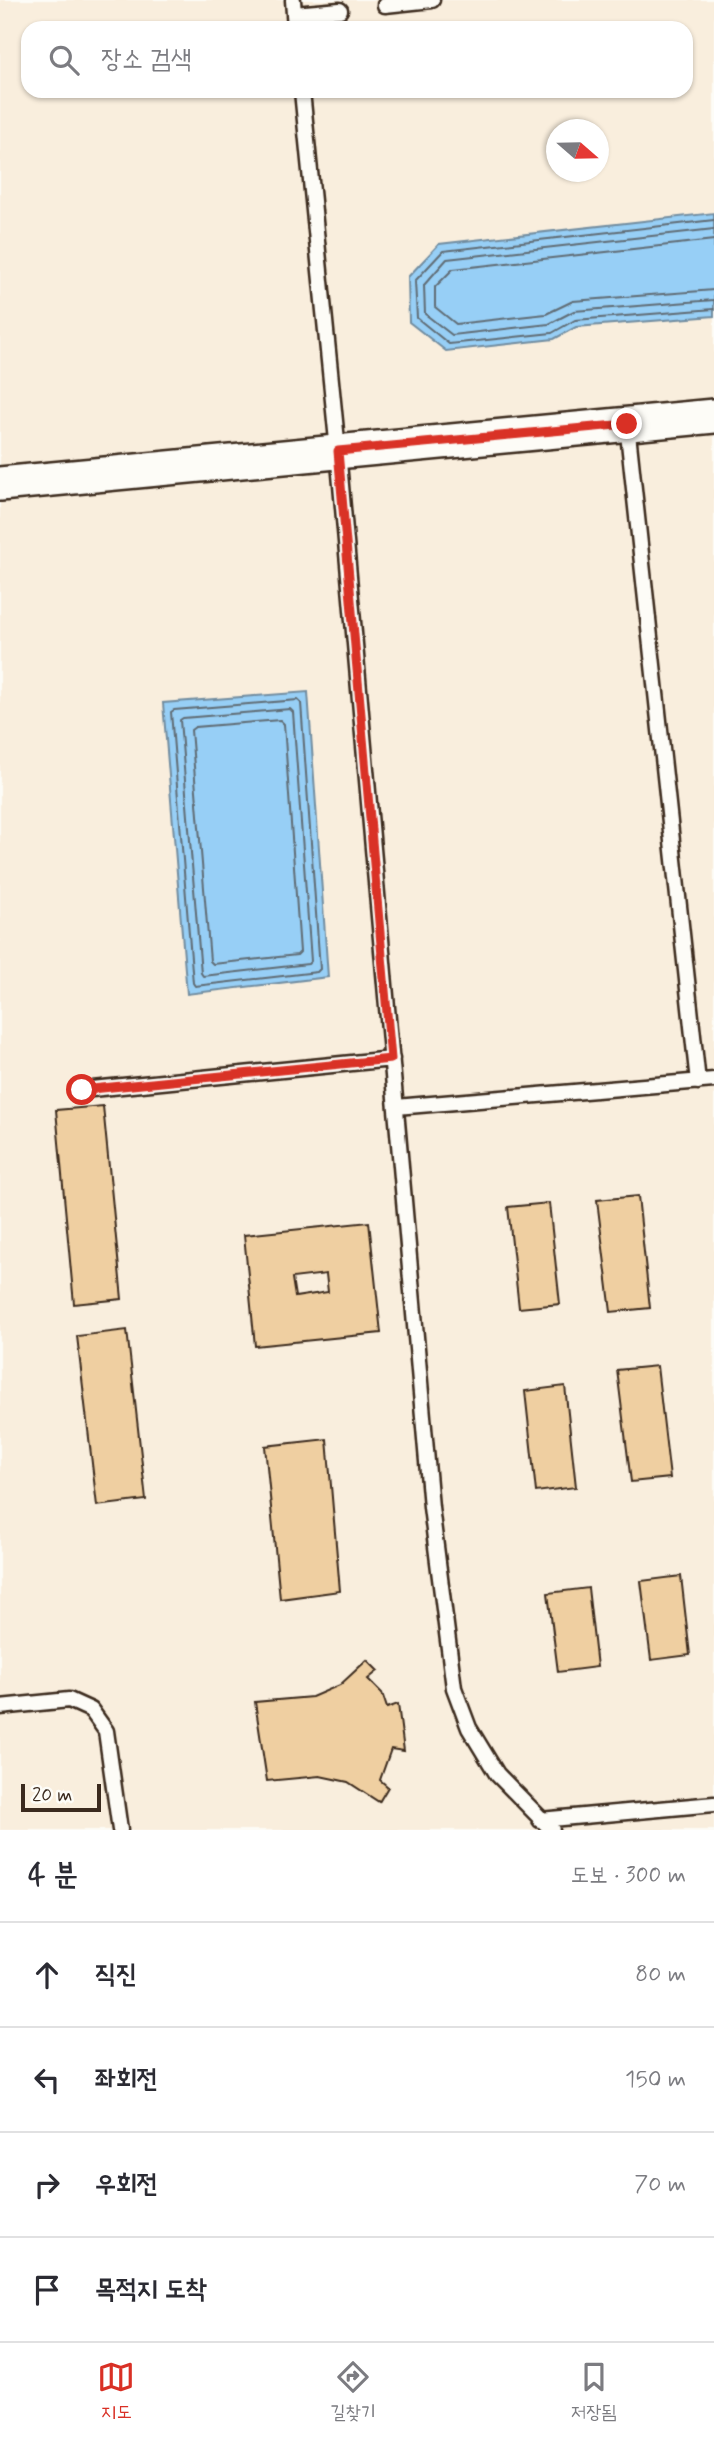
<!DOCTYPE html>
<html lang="ko">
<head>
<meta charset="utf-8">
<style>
  body { margin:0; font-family:Mynerve,"Poor Story",sans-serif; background:#f7f7f7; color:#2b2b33 }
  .compass { position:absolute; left:546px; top:119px; width:63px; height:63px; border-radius:50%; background:#fff; box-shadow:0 2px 5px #0004; rotate:110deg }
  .scale { position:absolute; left:21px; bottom:18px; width:80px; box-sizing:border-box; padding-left:7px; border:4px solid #3b2a1e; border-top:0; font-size:19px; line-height:24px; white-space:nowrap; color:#3b2a1e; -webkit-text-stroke:5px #fdfcf7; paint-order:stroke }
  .stop { position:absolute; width:21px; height:21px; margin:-16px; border:5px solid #d93025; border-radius:50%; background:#fff }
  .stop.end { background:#d93025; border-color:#fff; box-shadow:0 2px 7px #0008 }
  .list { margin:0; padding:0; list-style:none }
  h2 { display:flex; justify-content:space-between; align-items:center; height:91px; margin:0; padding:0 28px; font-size:30px }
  h2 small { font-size:23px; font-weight:400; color:#7c7c81 }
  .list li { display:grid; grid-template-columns:46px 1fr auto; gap:21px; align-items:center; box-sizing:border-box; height:105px; padding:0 28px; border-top:2px solid #e1e1e2 }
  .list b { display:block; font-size:26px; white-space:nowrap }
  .list em { font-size:23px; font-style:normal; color:#7c7c81 }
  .icon { flex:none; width:38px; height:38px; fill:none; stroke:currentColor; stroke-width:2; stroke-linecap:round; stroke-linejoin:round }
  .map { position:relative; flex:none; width:714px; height:1830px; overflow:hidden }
  .search { position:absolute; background:#fff; box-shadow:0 2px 5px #0004; left:21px; right:21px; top:21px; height:77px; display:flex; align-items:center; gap:18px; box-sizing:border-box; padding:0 24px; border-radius:21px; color:#7c7c81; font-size:26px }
  .sheet { height:511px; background:#fff }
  nav { display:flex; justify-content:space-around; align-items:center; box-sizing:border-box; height:98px; border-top:2px solid #e1e1e2; background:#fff; font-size:19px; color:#7c7c81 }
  nav a { display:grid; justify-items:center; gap:4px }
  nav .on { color:#d93025 }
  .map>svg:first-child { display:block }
</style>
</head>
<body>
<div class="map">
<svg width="714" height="1830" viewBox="0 0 714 1830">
  <rect width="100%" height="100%" fill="#fdfcf7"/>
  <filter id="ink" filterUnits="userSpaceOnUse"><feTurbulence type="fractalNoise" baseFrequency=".0143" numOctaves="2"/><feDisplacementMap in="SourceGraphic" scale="14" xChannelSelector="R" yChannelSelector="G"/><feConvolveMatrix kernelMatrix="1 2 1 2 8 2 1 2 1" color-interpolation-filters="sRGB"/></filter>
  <g filter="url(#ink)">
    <path fill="#f9eedd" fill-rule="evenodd" d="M 0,0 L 714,0 L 714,1830 L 0,1830 ZM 28,28 L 686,28 L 686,91 L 28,91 ZM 556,130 L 598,130 L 598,172 L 556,172 Z"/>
    <path fill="#97cff6" stroke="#728da0" stroke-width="2" d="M 714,213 L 714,316 L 576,327 L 554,339 L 446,351 L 409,322 L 408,277 L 439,244 Z
      M 308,692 L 328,977 L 187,994 L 163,703 Z"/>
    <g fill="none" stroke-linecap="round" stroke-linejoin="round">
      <path stroke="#606c74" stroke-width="2" d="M 714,220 L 443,251 L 415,281 L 417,318 L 449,344 L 552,333 L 575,320 L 714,309
        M 714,229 L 447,259 L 424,285 L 425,314 L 452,335 L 549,324 L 574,311 L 714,300
        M 714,240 L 453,269 L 435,287 L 435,307 L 456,324 L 546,314 L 573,301 L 714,290
        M 298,700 L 301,703 L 320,969 L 317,972 L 195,986 L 193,983 L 171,712 L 174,710 Z
        M 290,709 L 293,712 L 311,961 L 308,964 L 203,976 L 201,973 L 180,720 L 183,718 Z
        M 280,720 L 284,724 L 300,952 L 297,955 L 213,964 L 210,961 L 191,730 L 195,727 Z"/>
    </g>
    <path fill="#efcfa1" stroke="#3b2a1e" stroke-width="2" fill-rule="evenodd" d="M 103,1106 L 122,1299 L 74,1304 L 56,1110 Z
      M 638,1196 L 650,1308 L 611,1312 L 597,1200 Z
      M 549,1203 L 560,1304 L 519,1308 L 508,1207 Z
      M 369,1222 L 381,1333 L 255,1346 L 244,1235 ZM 326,1274 L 328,1292 L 295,1297 L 292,1278 Z
      M 127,1330 L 146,1500 L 97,1506 L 77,1336 Z
      M 657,1366 L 670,1478 L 631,1482 L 617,1370 Z
      M 565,1386 L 576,1487 L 536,1492 L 525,1391 Z
      M 327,1439 L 340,1591 L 280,1599 L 265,1446 Z
      M 681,1576 L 690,1655 L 651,1660 L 641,1581 Z
      M 588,1588 L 597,1667 L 558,1672 L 548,1593 Z
      M 367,1660 L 378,1671 L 368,1679 L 382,1693 L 387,1708 L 398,1704 L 404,1751 L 391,1749 L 380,1780 L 388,1787 L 379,1802 L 348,1782 L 320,1776 L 267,1781 L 255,1702 L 312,1697 L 340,1685 Z"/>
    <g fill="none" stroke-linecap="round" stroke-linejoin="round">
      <g stroke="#3b2a1e" stroke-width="19">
        <path id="service" d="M 293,0 L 295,28
          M 385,5 L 432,0
          M 294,14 L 340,10
          M 302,91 L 338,451 L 431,1507 L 454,1688 L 469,1728 L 497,1774 L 552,1830
          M 627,424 L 698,1082
          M 82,1090 L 392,1059
          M 396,1107 L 714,1080
          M 0,1707 L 69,1700 L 91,1710 L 106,1731 L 120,1830
          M 540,1820 L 714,1804"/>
      </g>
      <g stroke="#3b2a1e" stroke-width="38">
        <path id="tertiary" d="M 0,484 L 714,416"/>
      </g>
      <use href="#service" stroke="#fdfcf7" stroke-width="14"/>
      <use href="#tertiary" stroke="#fdfcf7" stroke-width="33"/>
    </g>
  </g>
  <g fill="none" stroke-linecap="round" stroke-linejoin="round" filter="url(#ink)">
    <path stroke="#d93025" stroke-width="9" d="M 82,1090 L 391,1059 L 338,451 L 627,424"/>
  </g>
</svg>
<svg class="compass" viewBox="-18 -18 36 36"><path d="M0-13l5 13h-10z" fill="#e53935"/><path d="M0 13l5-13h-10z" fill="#7c7c81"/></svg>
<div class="scale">20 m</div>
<div class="stop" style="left:82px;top:1090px"></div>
<div class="stop end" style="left:627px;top:424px"></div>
<div class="search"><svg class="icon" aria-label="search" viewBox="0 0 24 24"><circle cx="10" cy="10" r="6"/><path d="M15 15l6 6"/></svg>장소 검색</div>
</div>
<section class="sheet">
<h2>4 분<small>도보 · 300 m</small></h2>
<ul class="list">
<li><svg class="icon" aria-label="ahead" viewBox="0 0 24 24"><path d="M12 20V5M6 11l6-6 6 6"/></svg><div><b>직진</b></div><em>80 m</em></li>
<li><svg class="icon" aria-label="left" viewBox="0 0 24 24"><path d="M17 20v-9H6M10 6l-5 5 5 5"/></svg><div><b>좌회전</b></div><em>150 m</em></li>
<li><svg class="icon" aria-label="right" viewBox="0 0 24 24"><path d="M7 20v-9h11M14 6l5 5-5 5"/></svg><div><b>우회전</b></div><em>70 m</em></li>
<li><svg class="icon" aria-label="arrive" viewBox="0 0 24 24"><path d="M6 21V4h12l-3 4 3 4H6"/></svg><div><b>목적지 도착</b></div></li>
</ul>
</section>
<nav>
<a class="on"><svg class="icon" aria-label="map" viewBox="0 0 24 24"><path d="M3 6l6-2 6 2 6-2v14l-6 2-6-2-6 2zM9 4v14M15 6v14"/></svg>지도</a>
<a><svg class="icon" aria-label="directions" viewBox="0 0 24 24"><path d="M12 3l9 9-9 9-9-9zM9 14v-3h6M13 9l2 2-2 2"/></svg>길찾기</a>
<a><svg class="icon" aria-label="saved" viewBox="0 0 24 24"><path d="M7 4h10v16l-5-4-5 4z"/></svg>저장됨</a>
</nav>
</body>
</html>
